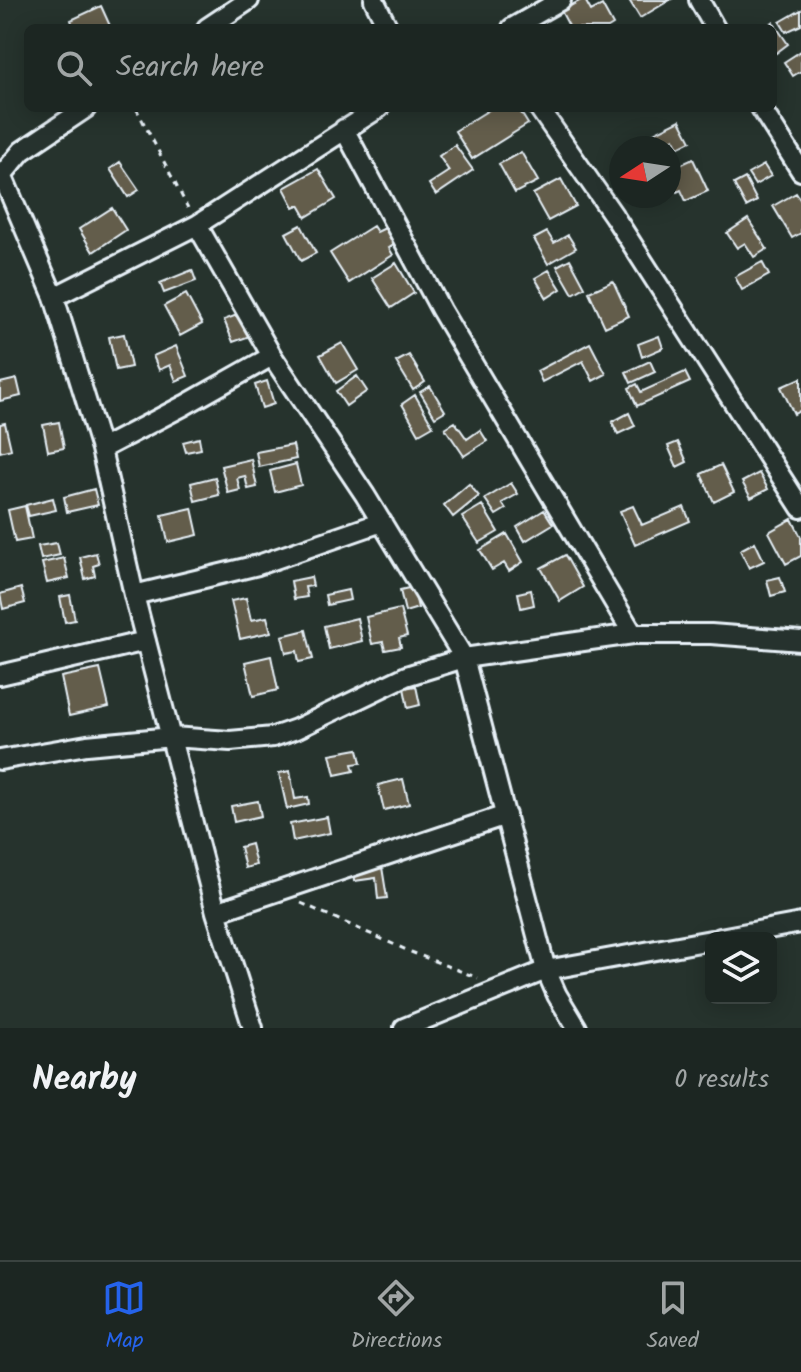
<!DOCTYPE html>
<html lang="en">
<head>
<meta charset="utf-8">
<style>
  body { margin:0; font-family:Kalam,sans-serif; background:#29322f; color:#f1f3f6 }
  .controls { position:absolute; right:24px; bottom:24px; display:grid; overflow:hidden; border-radius:12px; box-shadow:0 4px 20px #0003 }
  .controls button { width:72px; height:72px; display:grid; place-items:center; padding:0; border:0; border-bottom:2px solid #3a4340; background:#1c2622; color:#f1f3f6; font:40px sans-serif }
  .compass { position:absolute; left:609px; top:136px; width:72px; height:72px; border-radius:50%; background:#1c2622; box-shadow:0 4px 20px #0003; rotate:258deg }
  .list { margin:0; padding:0; list-style:none }
  h2 { display:flex; justify-content:space-between; align-items:center; height:104px; margin:0; padding:0 32px; font-size:34px }
  h2 small { font-size:26px; font-weight:400; color:#a0a5a5 }
  .icon { flex:none; width:44px; height:44px; fill:none; stroke:currentColor; stroke-width:2; stroke-linecap:round; stroke-linejoin:round }
  .map { position:relative; flex:none; width:801px; height:1028px; overflow:hidden }
  .search { position:absolute; background:#1c2622; box-shadow:0 4px 20px #0003; left:24px; right:24px; top:24px; height:88px; display:flex; align-items:center; gap:20px; box-sizing:border-box; padding:0 28px; border-radius:12px; color:#a0a5a5; font-size:30px }
  .sheet { height:232px; background:#1c2622 }
  nav { display:flex; justify-content:space-around; align-items:center; box-sizing:border-box; height:112px; border-top:2px solid #3a4340; background:#1c2622; font-size:22px; color:#a0a5a5 }
  nav a { display:grid; justify-items:center; gap:4px }
  nav .on { color:#2563eb }
  .map>svg:first-child { display:block }
</style>
</head>
<body>
<div class="map">
<svg width="801" height="1028" viewBox="0 0 801 1028">
  <rect width="100%" height="100%" fill="#26332d"/>
  <filter id="ink" filterUnits="userSpaceOnUse"><feTurbulence type="fractalNoise" baseFrequency=".0125" numOctaves="2"/><feDisplacementMap in="SourceGraphic" scale="16" xChannelSelector="R" yChannelSelector="G"/><feConvolveMatrix kernelMatrix="1 2 1 2 8 2 1 2 1" color-interpolation-filters="sRGB"/></filter>
  <g filter="url(#ink)">
    <path fill="#635d4b" stroke="#e8f1f8" stroke-width="2" d="M 581,0 L 585,0 L 591,11 L 602,5 L 613,25 L 608,28 L 570,28 L 561,11 Z
      M 629,0 L 670,0 L 640,18 Z
      M 101,6 L 111,28 L 74,28 L 71,20 Z
      M 801,10 L 801,25 L 786,32 L 780,22 Z
      M 773,22 L 788,44 L 776,53 L 773,49 L 773,28 L 764,28 Z
      M 801,51 L 801,71 L 793,76 L 784,62 Z
      M 492,108 L 518,108 L 528,124 L 472,159 L 455,131 Z
      M 680,120 L 691,141 L 679,147 L 674,138 L 654,148 L 632,148 L 631,144 Z
      M 455,145 L 473,170 L 436,195 L 429,184 L 449,171 L 439,156 Z
      M 521,152 L 538,181 L 515,193 L 499,164 Z
      M 693,159 L 708,191 L 686,201 L 681,190 L 677,192 L 670,177 L 674,175 L 671,169 Z
      M 120,162 L 139,190 L 128,197 L 110,169 Z
      M 764,165 L 771,176 L 755,185 L 748,174 Z
      M 318,169 L 336,199 L 306,217 L 299,205 L 294,207 L 284,188 Z
      M 745,178 L 757,201 L 746,207 L 734,184 Z
      M 561,179 L 576,206 L 548,221 L 533,194 Z
      M 796,193 L 801,201 L 801,233 L 792,238 L 773,206 Z
      M 112,208 L 126,230 L 93,252 L 79,229 Z
      M 748,219 L 767,249 L 754,257 L 745,243 L 737,248 L 727,233 Z
      M 301,225 L 316,253 L 301,261 L 286,233 Z
      M 373,226 L 377,232 L 385,228 L 395,244 L 389,248 L 393,255 L 349,283 L 330,253 Z
      M 547,232 L 554,243 L 568,235 L 576,248 L 548,264 L 534,239 Z
      M 570,259 L 585,287 L 573,294 L 557,266 Z
      M 762,262 L 769,275 L 742,290 L 735,277 Z
      M 396,263 L 414,293 L 391,308 L 372,278 Z
      M 192,270 L 196,281 L 164,293 L 160,283 Z
      M 549,270 L 561,289 L 547,298 L 535,278 Z
      M 613,281 L 629,316 L 605,327 L 589,292 Z
      M 186,294 L 202,324 L 180,336 L 164,306 Z
      M 242,313 L 250,336 L 233,342 L 224,320 Z
      M 124,334 L 131,367 L 116,370 L 109,337 Z
      M 659,336 L 663,348 L 642,357 L 638,344 Z
      M 342,343 L 358,370 L 336,383 L 320,355 Z
      M 590,343 L 606,374 L 593,381 L 583,361 L 542,382 L 537,371 Z
      M 176,346 L 188,376 L 176,381 L 170,365 L 159,370 L 153,356 Z
      M 409,355 L 425,382 L 413,390 L 396,362 Z
      M 650,361 L 655,372 L 631,383 L 626,372 Z
      M 685,372 L 690,382 L 637,406 L 629,388 L 637,384 L 641,392 Z
      M 357,376 L 367,391 L 346,406 L 336,391 Z
      M 801,378 L 801,410 L 794,414 L 781,387 Z
      M 17,379 L 21,396 L 0,401 L 0,383 Z
      M 267,381 L 274,404 L 262,408 L 255,385 Z
      M 430,386 L 445,411 L 435,417 L 420,392 Z
      M 415,395 L 433,426 L 419,434 L 402,404 Z
      M 629,413 L 635,426 L 618,434 L 612,422 Z
      M 59,422 L 64,448 L 48,451 L 43,425 Z
      M 455,422 L 467,439 L 480,430 L 487,441 L 464,456 L 445,428 Z
      M 5,423 L 11,449 L 0,452 L 0,424 Z
      M 199,438 L 201,449 L 186,452 L 183,442 Z
      M 678,442 L 687,462 L 677,467 L 668,446 Z
      M 293,445 L 296,459 L 259,467 L 256,452 Z
      M 251,459 L 257,487 L 248,489 L 245,476 L 237,478 L 240,490 L 228,493 L 221,466 Z
      M 296,464 L 301,485 L 275,492 L 270,471 Z
      M 721,465 L 734,492 L 714,502 L 701,474 Z
      M 759,473 L 768,489 L 751,498 L 742,482 Z
      M 215,477 L 219,495 L 195,501 L 191,483 Z
      M 511,483 L 518,494 L 502,503 L 506,509 L 496,515 L 485,499 Z
      M 469,484 L 479,496 L 453,517 L 444,505 Z
      M 94,489 L 98,505 L 67,512 L 64,497 Z
      M 53,498 L 56,510 L 29,516 L 26,505 Z
      M 482,505 L 498,532 L 479,543 L 462,517 Z
      M 25,506 L 32,539 L 15,542 L 8,510 Z
      M 633,506 L 642,525 L 684,507 L 690,521 L 635,545 L 620,511 Z
      M 192,508 L 198,535 L 168,542 L 162,515 Z
      M 544,510 L 553,524 L 525,541 L 517,527 Z
      M 792,519 L 801,537 L 801,556 L 786,564 L 769,532 Z
      M 507,534 L 523,562 L 509,571 L 504,563 L 492,570 L 480,550 Z
      M 755,542 L 764,561 L 749,568 L 740,550 Z
      M 57,543 L 60,555 L 41,559 L 38,546 Z
      M 96,553 L 99,564 L 93,566 L 95,576 L 85,579 L 80,557 Z
      M 565,555 L 583,587 L 560,601 L 541,568 Z
      M 64,558 L 69,578 L 47,583 L 42,563 Z
      M 311,577 L 313,586 L 305,587 L 307,597 L 294,599 L 291,581 Z
      M 780,577 L 785,592 L 771,596 L 767,580 Z
      M 413,587 L 418,608 L 405,612 L 400,590 Z
      M 21,588 L 25,603 L 3,609 L 0,594 Z
      M 348,590 L 350,600 L 327,605 L 325,595 Z
      M 531,590 L 534,605 L 521,608 L 518,593 Z
      M 70,595 L 75,620 L 65,622 L 60,597 Z
      M 246,598 L 251,620 L 267,617 L 271,632 L 240,639 L 231,601 Z
      M 400,609 L 407,636 L 399,638 L 401,647 L 385,650 L 383,642 L 372,644 L 366,617 Z
      M 357,618 L 362,641 L 329,649 L 324,626 Z
      M 306,630 L 313,659 L 299,662 L 297,651 L 286,653 L 282,636 Z
      M 271,656 L 278,690 L 253,696 L 245,662 Z
      M 100,669 L 109,707 L 69,716 L 61,677 Z
      M 416,686 L 420,705 L 408,708 L 404,688 Z
      M 358,749 L 361,763 L 352,764 L 354,771 L 335,775 L 330,754 Z
      M 290,771 L 295,799 L 308,797 L 309,804 L 287,809 L 279,773 Z
      M 403,779 L 409,804 L 384,810 L 378,785 Z
      M 258,801 L 261,816 L 234,822 L 231,806 Z
      M 327,817 L 330,833 L 293,841 L 290,824 Z
      M 251,844 L 256,865 L 245,868 L 240,847 Z
      M 382,867 L 387,898 L 378,899 L 376,878 L 354,881 L 353,872 Z"/>
    <g fill="none" stroke-linecap="round" stroke-linejoin="round">
      <g stroke="#e8f1f8" stroke-width="24">
        <path id="street" d="M 374,0 L 388,28
          M 699,0 L 715,28
          M 207,28 L 249,0
          M 512,28 L 561,0
          M 539,108 L 614,216 L 801,508
          M 761,108 L 801,171
          M 344,129 L 441,310 L 633,634
          M 197,225 L 272,356 L 365,495 L 464,658 L 546,970 L 557,995 L 577,1028
          M 54,297 L 2,175 L 22,151 L 86,108
          M 101,449 L 185,405 L 272,356
          M 134,595 L 258,565 L 382,522
          M 0,675 L 146,641
          M 0,760 L 87,745 L 172,737 L 230,741 L 273,737 L 296,729 L 406,676 L 464,658 L 633,634 L 711,634 L 801,641
          M 216,912 L 506,815
          M 720,938 L 801,923
          M 253,1028 L 216,912 L 134,595 L 101,449 L 54,297 L 197,225 L 379,108
          M 404,1028 L 546,970 L 711,940"/>
      </g>
      <path stroke="#e8f1f8" stroke-width="3" stroke-dasharray="6 6" stroke-linecap="butt" d="M 136,108 L 188,208
        M 301,903 L 411,952 L 478,978"/>
      <use href="#street" stroke="#26332d" stroke-width="18"/>
    </g>
  </g>
</svg>
<div class="controls">
<button><svg class="icon" aria-label="layers" viewBox="0 0 24 24"><path d="M12 4l9 5-9 5-9-5zM3 14l9 5 9-5"/></svg></button>
</div>
<svg class="compass" viewBox="-18 -18 36 36"><path d="M0-13l5 13h-10z" fill="#e53935"/><path d="M0 13l5-13h-10z" fill="#a0a5a5"/></svg>
<div class="search"><svg class="icon" aria-label="search" viewBox="0 0 24 24"><circle cx="10" cy="10" r="6"/><path d="M15 15l6 6"/></svg>Search here</div>
</div>
<section class="sheet">
<h2>Nearby<small>0 results</small></h2>
<ul class="list">
</ul>
</section>
<nav>
<a class="on"><svg class="icon" aria-label="map" viewBox="0 0 24 24"><path d="M3 6l6-2 6 2 6-2v14l-6 2-6-2-6 2zM9 4v14M15 6v14"/></svg>Map</a>
<a><svg class="icon" aria-label="directions" viewBox="0 0 24 24"><path d="M12 3l9 9-9 9-9-9zM9 14v-3h6M13 9l2 2-2 2"/></svg>Directions</a>
<a><svg class="icon" aria-label="saved" viewBox="0 0 24 24"><path d="M7 4h10v16l-5-4-5 4z"/></svg>Saved</a>
</nav>
</body>
</html>
